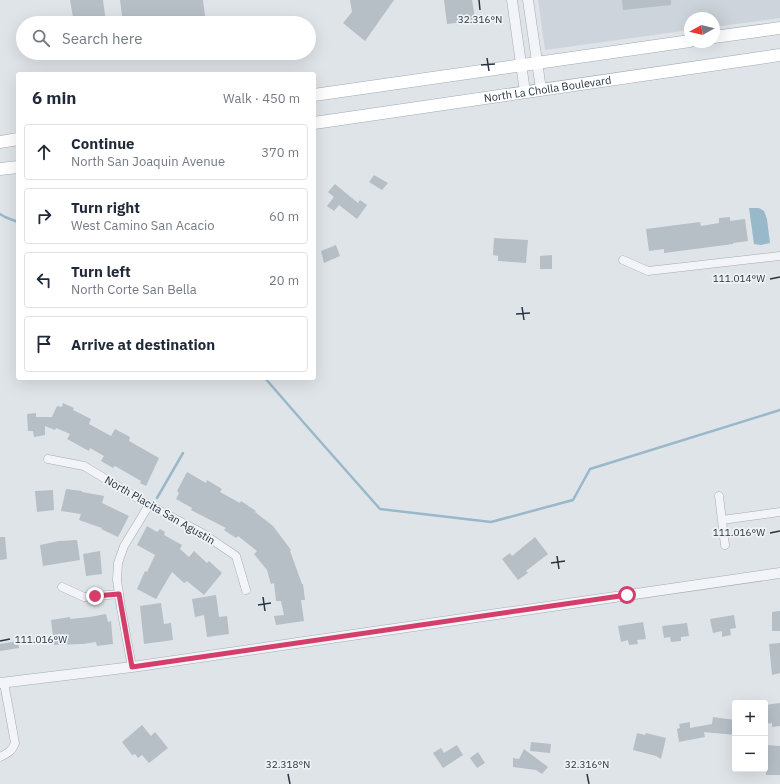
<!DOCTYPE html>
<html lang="en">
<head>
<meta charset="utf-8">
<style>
  body { margin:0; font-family:"IBM Plex Sans",sans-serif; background:#f6f6f7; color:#1f2937 }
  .controls { position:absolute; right:12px; bottom:12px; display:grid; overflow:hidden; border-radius:4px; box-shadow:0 4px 16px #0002 }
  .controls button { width:36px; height:36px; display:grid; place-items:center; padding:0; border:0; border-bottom:1px solid #e0e1e3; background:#fff; color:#1f2937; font:20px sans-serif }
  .compass { position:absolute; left:684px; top:12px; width:36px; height:36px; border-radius:50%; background:#fff; box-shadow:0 4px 16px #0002; rotate:262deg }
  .stop { position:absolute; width:12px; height:12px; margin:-9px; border:3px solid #d33f6a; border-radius:50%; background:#fff }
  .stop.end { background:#d33f6a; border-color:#fff; box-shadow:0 1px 4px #0008 }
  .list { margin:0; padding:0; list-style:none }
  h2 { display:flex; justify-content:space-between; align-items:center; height:52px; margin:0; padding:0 16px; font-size:17px }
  h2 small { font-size:13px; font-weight:400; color:#747a83 }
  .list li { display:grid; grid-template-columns:26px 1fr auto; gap:12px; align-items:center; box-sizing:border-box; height:56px; margin:0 8px 8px; padding:0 8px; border:1px solid #e0e1e3; border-radius:4px }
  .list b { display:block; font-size:15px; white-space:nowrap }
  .list p { margin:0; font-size:13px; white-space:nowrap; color:#747a83 }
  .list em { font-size:13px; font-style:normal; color:#747a83 }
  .icon { flex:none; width:22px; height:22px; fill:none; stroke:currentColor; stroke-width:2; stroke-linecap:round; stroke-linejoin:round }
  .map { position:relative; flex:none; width:780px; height:784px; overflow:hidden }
  .search { position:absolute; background:#fff; box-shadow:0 4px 16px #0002; left:16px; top:16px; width:300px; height:44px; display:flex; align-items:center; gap:10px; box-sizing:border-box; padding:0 14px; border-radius:22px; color:#747a83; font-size:15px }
  .panel { position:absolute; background:#fff; box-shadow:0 4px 16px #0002; left:16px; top:72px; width:300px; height:308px; border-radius:4px }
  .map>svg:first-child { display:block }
</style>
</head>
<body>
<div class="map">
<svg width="780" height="784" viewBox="0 0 780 784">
  <rect width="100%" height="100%" fill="#dfe4e9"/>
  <path fill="#cdd4db" d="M 538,0 L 780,0 L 780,18 L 714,27 L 714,18 L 690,18 L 690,30 L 545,50 Z"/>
  <path fill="#99b8ca" d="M 749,208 L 759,208 L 764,211 L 767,219 L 770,243 L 761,245 L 754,244 Z"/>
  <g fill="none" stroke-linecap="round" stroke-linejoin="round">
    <path stroke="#99b8ca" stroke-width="2.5" d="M 0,214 L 5,217 L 18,222
      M 265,378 L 304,423 L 380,509 L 491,522 L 573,500 L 590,469 L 780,410
      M 157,498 L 183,453"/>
  </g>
  <path fill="#b6bec6" d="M 70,0 L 103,0 L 106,23 L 74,23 Z
    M 120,0 L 203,0 L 206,23 L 123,23 Z
    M 350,0 L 394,0 L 365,41 L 343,23 L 352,12 Z
    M 444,0 L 472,0 L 475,18 L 472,21 L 447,24 Z
    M 622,0 L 671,0 L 671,5 L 623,10 Z
    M 374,175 L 388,183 L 382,190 L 369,182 Z
    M 335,184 L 358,203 L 360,200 L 367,205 L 357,219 L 339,205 L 334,211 L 327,206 L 334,197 L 328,192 Z
    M 730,217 L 730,221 L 745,219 L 748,241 L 733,243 L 733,244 L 664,253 L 664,249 L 649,251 L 646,229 L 700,222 L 701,226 L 719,223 L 719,218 Z
    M 494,238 L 528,240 L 526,263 L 498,261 L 498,256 L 493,255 Z
    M 336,245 L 340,256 L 324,263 L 321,251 Z
    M 552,255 L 552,269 L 540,269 L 540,256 Z
    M 63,403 L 74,408 L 73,410 L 91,419 L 89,424 L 111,436 L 115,429 L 130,437 L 129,441 L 159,458 L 146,486 L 140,483 L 141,481 L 115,466 L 113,468 L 101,461 L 104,456 L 90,448 L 89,451 L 67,439 L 70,434 L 56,428 L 55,430 L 45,426 L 45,435 L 34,437 L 33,431 L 28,431 L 27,414 L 36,413 L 36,417 L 52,417 L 57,406 L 62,407 Z
    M 187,472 L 206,483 L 207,480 L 222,489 L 220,492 L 240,503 L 241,501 L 256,511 L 255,512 L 273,526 L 291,550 L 290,551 L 302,584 L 303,584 L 305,600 L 301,600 L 304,621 L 276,625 L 274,616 L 284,615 L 281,601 L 276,601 L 274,583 L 271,584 L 267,570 L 254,554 L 257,551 L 238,536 L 236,538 L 224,530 L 226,528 L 191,510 L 192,508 L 176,499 L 179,493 L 177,491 Z
    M 66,489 L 82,491 L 82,492 L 104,496 L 102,503 L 129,516 L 118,537 L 101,529 L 102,528 L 79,520 L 81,514 L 61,511 Z
    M 53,490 L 54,510 L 37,512 L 35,491 Z
    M 147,526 L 157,532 L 160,529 L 165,532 L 164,535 L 182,545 L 180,549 L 189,557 L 194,551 L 207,563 L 209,561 L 222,573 L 204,595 L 187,581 L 184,583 L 172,572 L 156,599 L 137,589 L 145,571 L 147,572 L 155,555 L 137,545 Z
    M 0,537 L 5,537 L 7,559 L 0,560 Z
    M 535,537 L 548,554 L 526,571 L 528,573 L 518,580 L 502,559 L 510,553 L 512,556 Z
    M 77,540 L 80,560 L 43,566 L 40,545 L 59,541 Z
    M 100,551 L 102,574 L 86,576 L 83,554 Z
    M 216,595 L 219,617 L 227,616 L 229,634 L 207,637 L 204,615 L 195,617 L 192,599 Z
    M 161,603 L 164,624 L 171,623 L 173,640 L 144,644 L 140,606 Z
    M 780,611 L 780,631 L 772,631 L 772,612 Z
    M 106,614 L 108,622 L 111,621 L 113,644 L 97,646 L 96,642 L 83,644 L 54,645 L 51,620 L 70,617 L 70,619 L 90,617 Z
    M 734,615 L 736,628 L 730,629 L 731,635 L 722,637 L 722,631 L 713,633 L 710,619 Z
    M 643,622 L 646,639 L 637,640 L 638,644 L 629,645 L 628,640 L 621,642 L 618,626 Z
    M 687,623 L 689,636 L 681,637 L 681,641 L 671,642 L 670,637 L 664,638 L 662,626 Z
    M 18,641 L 19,648 L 0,651 L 0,644 Z
    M 780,643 L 780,673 L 772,675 L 769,644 Z
    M 780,703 L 780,726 L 772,727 L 772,723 L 765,724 L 765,705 Z
    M 713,717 L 735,720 L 735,735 L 704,732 L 705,737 L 679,742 L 677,729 L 680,728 L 679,724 L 690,722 L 690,728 L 712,724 Z
    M 142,725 L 151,736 L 155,732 L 168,748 L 149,763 L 142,755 L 138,758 L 135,754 L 132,755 L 122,742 Z
    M 637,733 L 645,735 L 646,733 L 666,738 L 661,759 L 656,756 L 633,750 Z
    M 531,742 L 551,744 L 550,753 L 530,751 Z
    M 457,745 L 463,755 L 443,768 L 433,753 L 441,748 L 444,753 Z
    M 766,745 L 780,746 L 780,775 L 766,775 Z
    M 524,749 L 548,767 L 542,774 L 536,770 L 513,767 L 513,758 L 519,759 Z
    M 478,752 L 485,763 L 477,768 L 470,758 Z"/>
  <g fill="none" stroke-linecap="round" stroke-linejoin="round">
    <g stroke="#a4acb3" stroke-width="9">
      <path id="minor" d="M 623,260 L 648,271 L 780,256
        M 48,459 L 84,466 L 149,505 L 202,533 L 236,556 L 246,590
        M 719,496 L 725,545
        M 722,520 L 780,512
        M 62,587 L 84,597 L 119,594
        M 132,667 L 121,608 L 117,580 L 118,563 L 124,546 L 149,505
        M 0,757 C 8,753 12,751 15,743 L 4,683"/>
    </g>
    <g stroke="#a4acb3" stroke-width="11">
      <path id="tertiary" d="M 512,0 L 525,92
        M 528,0 L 541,89
        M 0,683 L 132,667 L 780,573"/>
    </g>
    <g stroke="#9eaab5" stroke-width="13">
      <g id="primary">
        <path d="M 714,37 L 780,28"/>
        <path d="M 314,95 L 690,41"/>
        <path id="s1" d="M 314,123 L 780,55"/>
        <path d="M 0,142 L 18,139"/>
        <path d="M 0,169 L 18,167"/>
      </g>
    </g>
    <use href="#minor" stroke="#f2f4f7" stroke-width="8"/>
    <use href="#tertiary" stroke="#f2f4f7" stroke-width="10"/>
    <use href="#primary" stroke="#fff" stroke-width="12"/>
  </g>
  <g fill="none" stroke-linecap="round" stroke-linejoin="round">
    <path stroke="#d33f6a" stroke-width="5" d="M 95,596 L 119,594 L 132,667 L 627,595"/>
  </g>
  <path fill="none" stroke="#273441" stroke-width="1.5" d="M 479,0 L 480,10M 487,58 L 489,71M 481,65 L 495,64M 770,279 L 780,277M 522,307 L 524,320M 516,314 L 530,313M 770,533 L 780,531M 557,556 L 559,569M 551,563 L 565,561M 263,597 L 265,611M 258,605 L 271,603M 0,641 L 10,639M 288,774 L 290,784M 587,774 L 589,784"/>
  <g text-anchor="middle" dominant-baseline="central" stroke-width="3.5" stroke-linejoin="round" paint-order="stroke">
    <g font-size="11" fill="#273441" stroke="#eff3f6">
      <text stroke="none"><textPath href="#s1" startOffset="236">North La Cholla Boulevard</textPath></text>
      <text transform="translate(160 510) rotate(30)">North Placita San Agustin</text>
    </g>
  </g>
  <g font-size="10" text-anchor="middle" fill="#273441" stroke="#eff3f6" stroke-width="3.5" stroke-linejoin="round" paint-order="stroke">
    <text x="480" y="23">32.316°N</text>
    <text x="739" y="282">111.014°W</text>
    <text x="739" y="536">111.016°W</text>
    <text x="41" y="643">111.016°W</text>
    <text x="288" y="768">32.318°N</text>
    <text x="587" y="768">32.316°N</text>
  </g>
</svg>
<div class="controls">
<button>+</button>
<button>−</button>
</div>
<svg class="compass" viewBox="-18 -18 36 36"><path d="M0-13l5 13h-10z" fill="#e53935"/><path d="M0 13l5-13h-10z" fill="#747a83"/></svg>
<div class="stop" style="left:627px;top:595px"></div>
<div class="stop end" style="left:95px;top:596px"></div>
<div class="search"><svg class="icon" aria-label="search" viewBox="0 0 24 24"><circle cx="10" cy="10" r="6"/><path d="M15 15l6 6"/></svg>Search here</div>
<section class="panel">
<h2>6 min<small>Walk · 450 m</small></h2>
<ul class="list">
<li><svg class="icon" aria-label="ahead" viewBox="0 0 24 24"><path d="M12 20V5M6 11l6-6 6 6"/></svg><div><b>Continue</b><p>North San Joaquin Avenue</p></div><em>370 m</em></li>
<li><svg class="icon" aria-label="right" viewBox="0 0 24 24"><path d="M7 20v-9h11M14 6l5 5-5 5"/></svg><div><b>Turn right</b><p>West Camino San Acacio</p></div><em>60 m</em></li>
<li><svg class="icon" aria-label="left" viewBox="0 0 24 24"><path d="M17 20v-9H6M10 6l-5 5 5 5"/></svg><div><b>Turn left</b><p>North Corte San Bella</p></div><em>20 m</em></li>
<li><svg class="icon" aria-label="arrive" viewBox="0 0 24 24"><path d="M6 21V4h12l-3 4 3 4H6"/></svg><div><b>Arrive at destination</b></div></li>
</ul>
</section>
</div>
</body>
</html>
